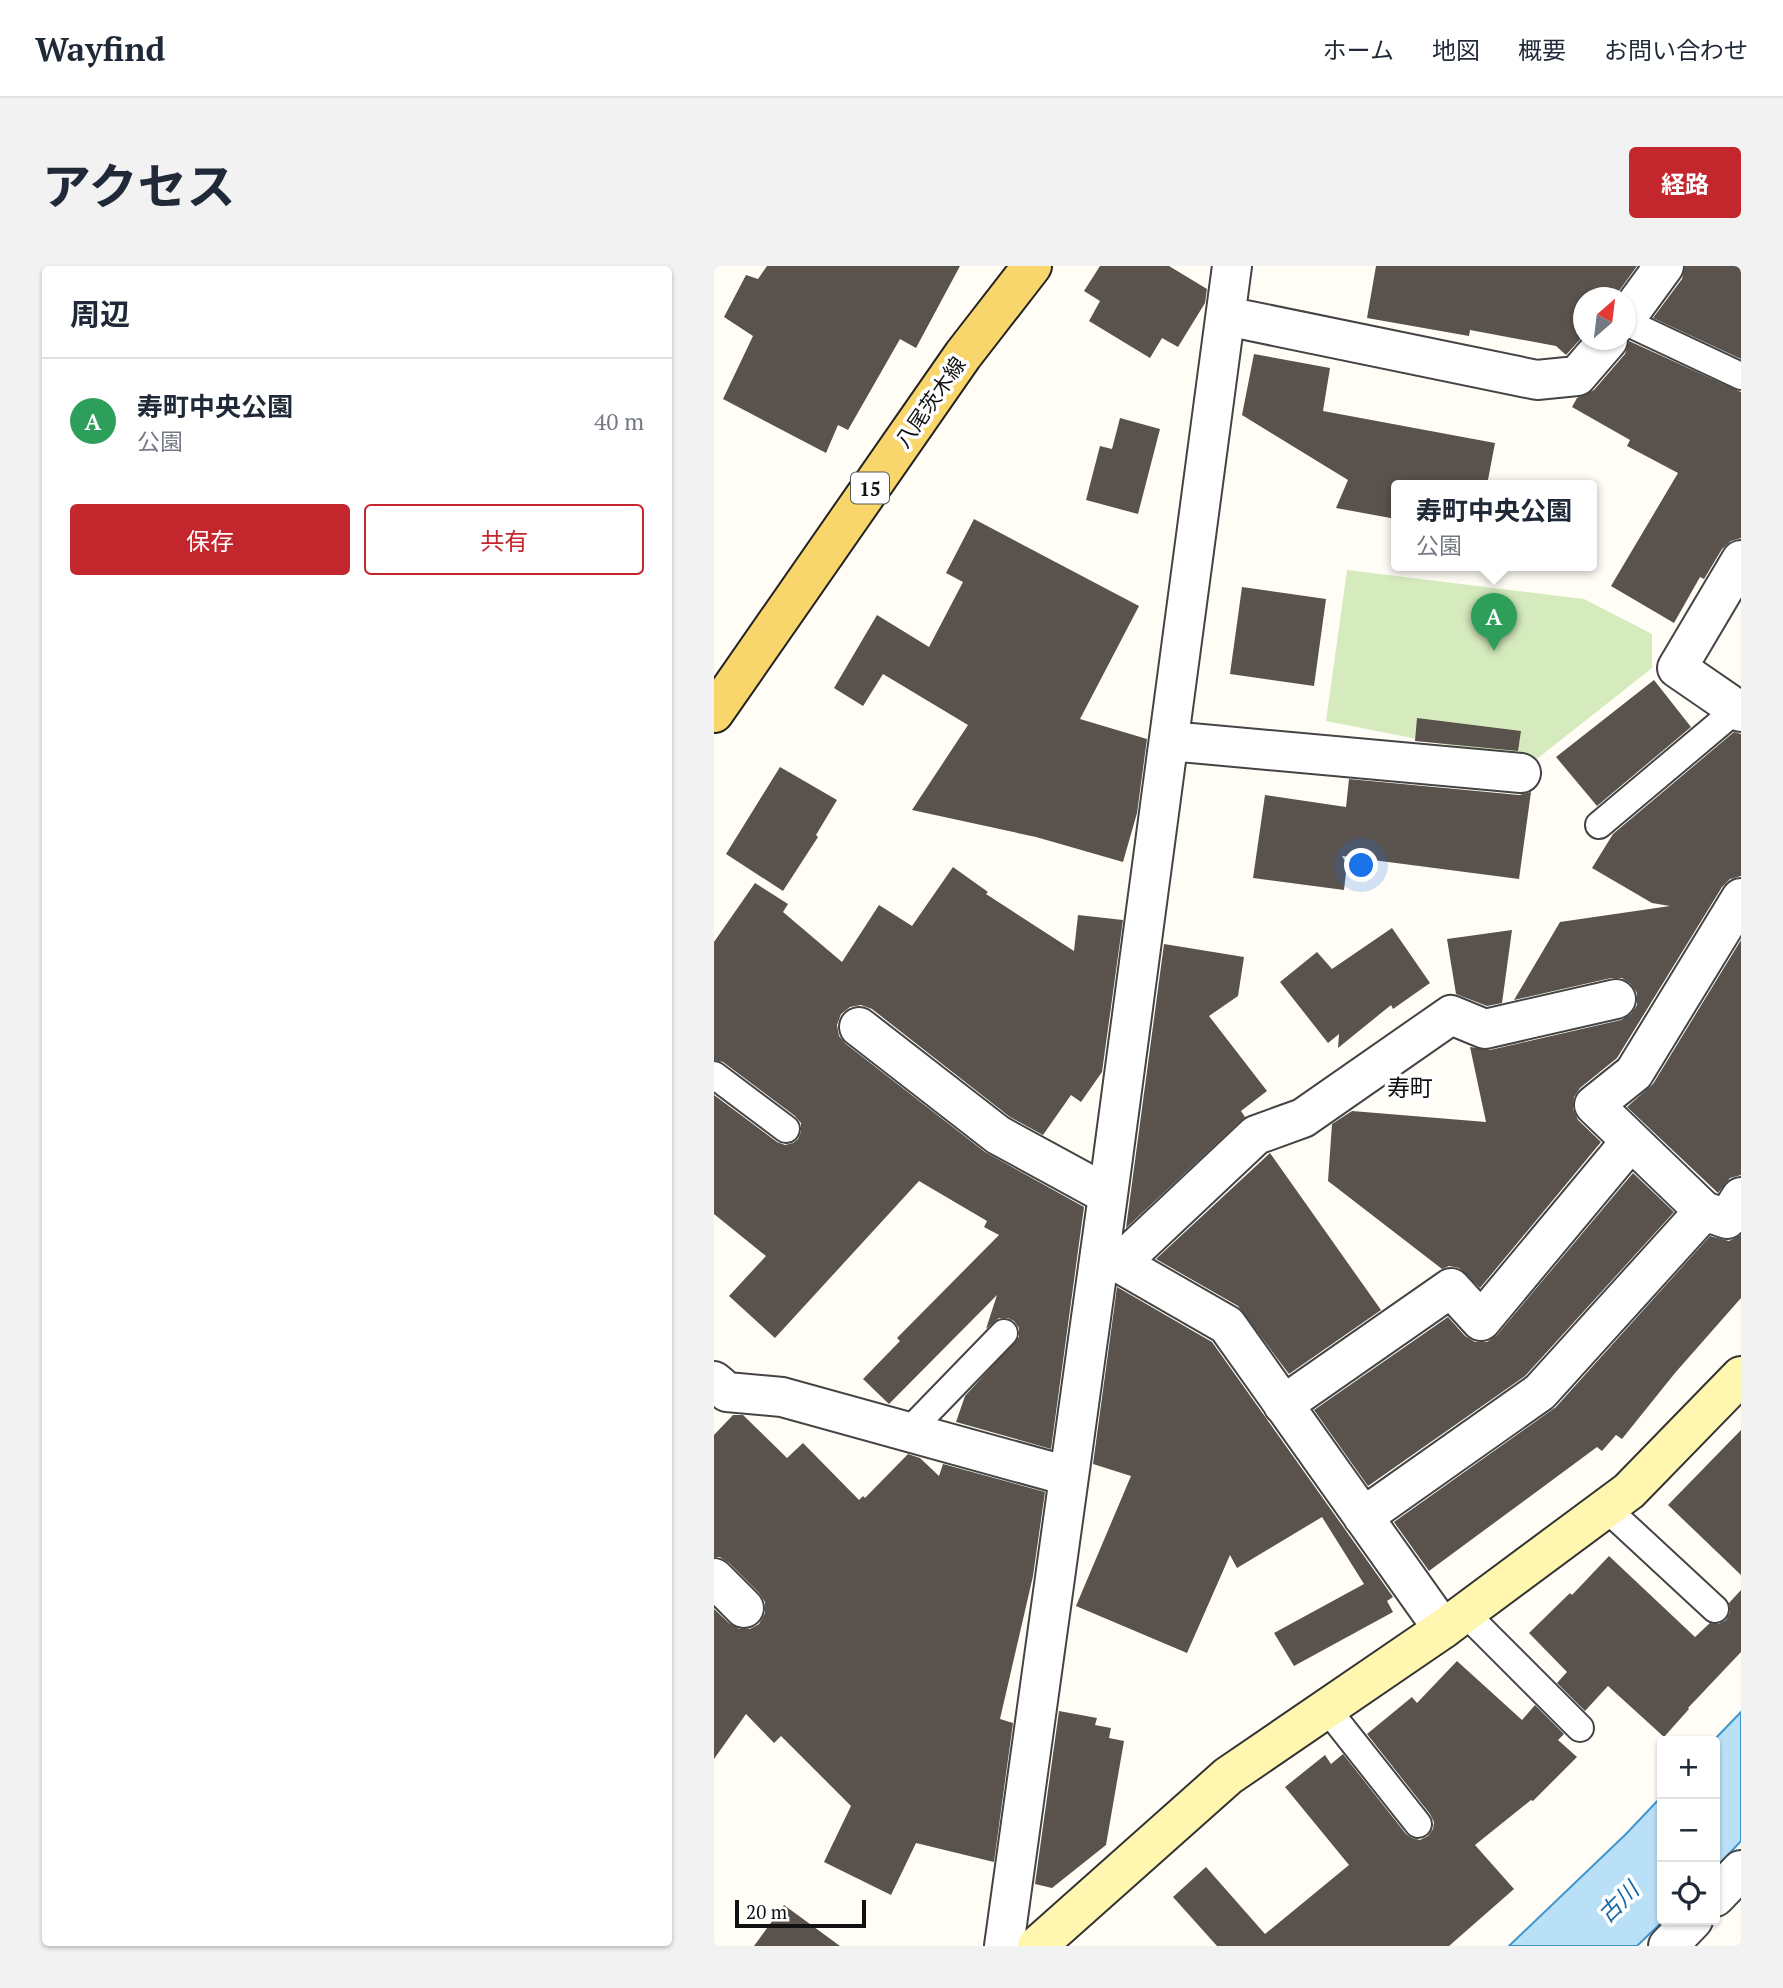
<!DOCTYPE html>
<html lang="ja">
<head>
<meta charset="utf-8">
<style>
  body { margin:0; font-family:"PT Serif","Noto Sans JP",serif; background:#f2f2f3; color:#1f2937 }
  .controls { position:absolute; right:21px; bottom:21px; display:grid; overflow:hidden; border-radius:7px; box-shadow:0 2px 5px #0004 }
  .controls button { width:63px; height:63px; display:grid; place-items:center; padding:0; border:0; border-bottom:2px solid #e0e1e3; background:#fff; color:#1f2937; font:35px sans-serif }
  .compass { position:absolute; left:859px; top:21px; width:63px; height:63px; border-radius:50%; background:#fff; box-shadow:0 2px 5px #0004; rotate:28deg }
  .scale { position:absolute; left:21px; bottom:18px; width:131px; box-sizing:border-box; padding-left:7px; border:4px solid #111; border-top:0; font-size:19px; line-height:24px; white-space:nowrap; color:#111; -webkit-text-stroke:5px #fff; paint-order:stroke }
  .you { position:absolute; left:648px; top:600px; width:24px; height:24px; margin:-18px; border:5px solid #fff; border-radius:50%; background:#1a73e8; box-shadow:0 0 0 10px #1a73e833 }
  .badge { display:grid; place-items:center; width:46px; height:46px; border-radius:50%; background:#c4262e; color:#fff; font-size:23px; font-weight:700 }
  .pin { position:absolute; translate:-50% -58px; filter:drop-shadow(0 2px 4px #0008) }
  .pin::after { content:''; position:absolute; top:37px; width:24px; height:21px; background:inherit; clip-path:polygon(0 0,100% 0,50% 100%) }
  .popup { position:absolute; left:677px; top:214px; width:206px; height:91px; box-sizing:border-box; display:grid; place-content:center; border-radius:7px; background:#fff; filter:drop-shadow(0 2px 5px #0005); font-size:23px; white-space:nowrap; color:#747a83 }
  .popup b { font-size:26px; color:#1f2937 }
  .popup::after { content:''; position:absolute; left:50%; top:100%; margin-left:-14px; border:14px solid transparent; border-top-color:#fff }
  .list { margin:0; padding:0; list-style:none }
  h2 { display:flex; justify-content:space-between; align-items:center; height:91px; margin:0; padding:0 28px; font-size:30px }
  h2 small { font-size:23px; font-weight:400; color:#747a83 }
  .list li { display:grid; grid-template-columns:46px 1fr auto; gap:21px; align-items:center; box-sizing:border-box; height:126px; padding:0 28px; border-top:2px solid #e0e1e3 }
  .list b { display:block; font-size:26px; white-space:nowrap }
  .list p { margin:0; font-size:23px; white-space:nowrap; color:#747a83 }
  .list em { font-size:23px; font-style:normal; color:#747a83 }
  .actions { display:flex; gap:14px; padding:21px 28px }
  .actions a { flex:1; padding:16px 0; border:2px solid #c4262e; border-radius:7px; text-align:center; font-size:24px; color:#c4262e }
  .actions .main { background:#c4262e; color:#fff }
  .icon { flex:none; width:38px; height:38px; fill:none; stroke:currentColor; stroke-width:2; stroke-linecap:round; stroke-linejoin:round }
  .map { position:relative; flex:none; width:1027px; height:1680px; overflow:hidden; border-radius:7px }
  header { display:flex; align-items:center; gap:42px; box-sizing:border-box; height:98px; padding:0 35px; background:#fff; border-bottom:2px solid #e0e1e3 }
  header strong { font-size:33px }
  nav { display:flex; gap:38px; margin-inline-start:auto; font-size:24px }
  .intro { display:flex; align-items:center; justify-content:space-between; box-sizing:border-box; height:168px; padding:0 42px }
  h1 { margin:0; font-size:49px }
  .button { padding:18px 32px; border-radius:7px; background:#c4262e; color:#fff; font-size:24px; font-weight:700 }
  main { display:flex; gap:42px; padding:0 42px }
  aside { flex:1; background:#fff; border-radius:7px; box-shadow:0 2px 5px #0004 }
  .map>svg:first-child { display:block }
</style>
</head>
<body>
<header>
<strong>Wayfind</strong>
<nav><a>ホーム</a><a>地図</a><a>概要</a><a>お問い合わせ</a></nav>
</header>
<div class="intro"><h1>アクセス</h1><a class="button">経路</a></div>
<main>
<aside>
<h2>周辺<small></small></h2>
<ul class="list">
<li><span class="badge" style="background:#2e9e5b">A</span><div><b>寿町中央公園</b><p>公園</p></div><em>40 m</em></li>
</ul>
<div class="actions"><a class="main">保存</a><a>共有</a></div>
</aside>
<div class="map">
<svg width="1027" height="1680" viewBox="0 0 1027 1680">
  <rect width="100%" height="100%" fill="#fffdf5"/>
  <path fill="#d5ebbd" d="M 633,304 L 870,333 L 938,368 L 938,402 L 819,496 L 612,455 Z"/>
  <path fill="#b9e0f7" stroke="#3f96cf" stroke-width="2" d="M 1027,1446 L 1027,1575 L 1001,1603 L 999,1475 Z
    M 948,1530 L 948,1654 L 950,1654 L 923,1680 L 795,1680 L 912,1568 Z"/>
  <path fill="#5a524d" d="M 53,0 L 246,0 L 202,82 L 186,73 L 134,164 L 124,159 L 112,187 L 9,133 L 39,70 L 10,51 L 32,9 L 44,13 Z
    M 386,0 L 455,0 L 493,23 L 491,37 L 464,81 L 448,72 L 436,92 L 375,55 L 386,35 L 370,25 Z
    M 662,0 L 923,0 L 900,32 L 870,32 L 870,69 L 852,89 L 842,80 L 756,64 L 755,70 L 653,52 Z
    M 971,0 L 1027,0 L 1027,93 L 939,52 L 968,13 Z
    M 915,75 L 1027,126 L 1027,272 L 1017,275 L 1008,283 L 990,313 L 986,311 L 960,357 L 897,320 L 964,207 L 913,180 L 916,174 L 858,141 L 863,132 L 880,124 L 911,88 Z
    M 540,88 L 616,102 L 609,145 L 781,177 L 773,219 L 682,219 L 682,253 L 622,242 L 634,214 L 528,149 Z
    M 406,152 L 446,163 L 424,248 L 372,234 L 386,180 L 398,183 Z
    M 260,253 L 425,340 L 366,453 L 433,473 L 423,547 L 409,596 L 322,571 L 198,544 L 254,459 L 169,408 L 149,440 L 120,422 L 163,349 L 215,381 L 249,316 L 232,307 Z
    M 528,321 L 612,333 L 600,420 L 516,408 Z
    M 940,414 L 977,461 L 883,540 L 842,491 Z
    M 703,452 L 807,465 L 804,485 L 701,475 Z
    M 1020,466 L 1027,468 L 1027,610 L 1016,613 L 1008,621 L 903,792 L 866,822 L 860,831 L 859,843 L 864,854 L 887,876 L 766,1022 L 745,1002 L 735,1000 L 728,1003 L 614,915 L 618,858 L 638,845 L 772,856 L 756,781 L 776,784 L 907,754 L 917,748 L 923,739 L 923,727 L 917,718 L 908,712 L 897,712 L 800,734 L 846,656 L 956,640 L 938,637 L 878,602 L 899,568 Z
    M 66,501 L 123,534 L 102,569 L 104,571 L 69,625 L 12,588 Z
    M 635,513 L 805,529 L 817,526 L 805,613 L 628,590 L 633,598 L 630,624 L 539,612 L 551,529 L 632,541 Z
    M 239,601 L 274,626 L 272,628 L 360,685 L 364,649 L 409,654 L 388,806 L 367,836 L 357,829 L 329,869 L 296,851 L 158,743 L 147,739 L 136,741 L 127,748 L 123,759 L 125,770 L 132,778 L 271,886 L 370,941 L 337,1183 L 242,1156 L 251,1130 L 305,1071 L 305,1062 L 300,1055 L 294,1052 L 285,1052 L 272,1063 L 283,1029 L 175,1138 L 149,1113 L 186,1075 L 183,1072 L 285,969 L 270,961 L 273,955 L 205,915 L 61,1072 L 15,1030 L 52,990 L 0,948 L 0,829 L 63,876 L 71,879 L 79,877 L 84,873 L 87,866 L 87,857 L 81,850 L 9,796 L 0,794 L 0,676 L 41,617 L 74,638 L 69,646 L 128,696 L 165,639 L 198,660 Z
    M 678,662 L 716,717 L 679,743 L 677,739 L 624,782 L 625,768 L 614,777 L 566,716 L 603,686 L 618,703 Z
    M 798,664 L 788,737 L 773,740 L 742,728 L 733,673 Z
    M 1027,674 L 1027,909 L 1016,912 L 1004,927 L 913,841 L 939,818 Z
    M 450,678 L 530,691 L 524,730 L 495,750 L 553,825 L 527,845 L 531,851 L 412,962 Z
    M 556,887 L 667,1044 L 575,1108 L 524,1040 L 442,993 Z
    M 919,907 L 960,946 L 811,1110 L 654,1220 L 600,1144 L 734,1051 L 751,1070 L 761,1076 L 773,1076 L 783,1069 Z
    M 1027,969 L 1027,1032 L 961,1107 L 908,1173 L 902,1169 L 888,1185 L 883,1181 L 715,1305 L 680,1256 L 842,1141 L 996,970 L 1015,975 Z
    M 403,1021 L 498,1076 L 679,1331 L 673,1335 L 679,1346 L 580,1400 L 560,1367 L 650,1318 L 608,1251 L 523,1302 L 516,1289 L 473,1387 L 362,1340 L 417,1210 L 379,1198 Z
    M 19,1149 L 29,1149 L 73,1192 L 89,1177 L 145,1234 L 149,1230 L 151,1232 L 194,1188 L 206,1192 L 225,1210 L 229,1198 L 331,1226 L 319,1310 L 286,1453 L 299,1457 L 280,1596 L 202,1577 L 177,1629 L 110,1596 L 137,1540 L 67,1470 L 60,1477 L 32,1448 L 0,1493 L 0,1343 L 15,1357 L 25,1363 L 36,1363 L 45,1358 L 51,1347 L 51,1336 L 45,1327 L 15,1297 L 6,1291 L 0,1291 L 0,1169 Z
    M 1027,1164 L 1027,1309 L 954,1239 Z
    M 895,1290 L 981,1371 L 996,1357 L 1005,1358 L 1012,1354 L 1016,1346 L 1015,1337 L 1027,1324 L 1027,1386 L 974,1442 L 975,1443 L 950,1471 L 894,1420 L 871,1445 L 843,1417 L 853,1406 L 815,1367 L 856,1327 L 858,1329 Z
    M 743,1395 L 808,1454 L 821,1439 L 850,1468 L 844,1474 L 863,1491 L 819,1535 L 817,1534 L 761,1579 L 800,1623 L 735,1680 L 503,1680 L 459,1631 L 492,1601 L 551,1668 L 635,1599 L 571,1521 L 611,1489 L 617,1498 L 629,1488 L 692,1568 L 698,1572 L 706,1574 L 714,1570 L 719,1563 L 720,1556 L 716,1548 L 653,1468 L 698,1431 L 703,1437 Z
    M 345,1445 L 383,1452 L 381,1459 L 397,1462 L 395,1472 L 410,1475 L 392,1579 L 338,1622 L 321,1618 Z
    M 70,1639 L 126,1680 L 40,1680 Z"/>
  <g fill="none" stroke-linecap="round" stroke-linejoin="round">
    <g stroke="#444" stroke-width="30">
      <path id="lane" d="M 912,56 L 1027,110
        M 885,559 L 1023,443
        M 0,809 L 72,863
        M 194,1166 L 290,1067
        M 892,1242 L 1001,1343
        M 751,1347 L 866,1462
        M 613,1443 L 704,1558"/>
    </g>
    <g stroke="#444" stroke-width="42">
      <path id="street" d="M 512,50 L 823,114 L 863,110 L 894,74
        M 912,52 L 950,0
        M 1027,294 L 963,402 L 1027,446
        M 455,475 L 807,507
        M 1027,632 L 920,807 L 880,839 L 990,945 L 1013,953 L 1027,931
        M 145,761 L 284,869 L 394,929
        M 386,986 L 513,1059 L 729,1363
        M 406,997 L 542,869 L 589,852 L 737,749 L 771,763 L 902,733
        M 0,1115 L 13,1126 L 68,1131 L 354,1210
        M 569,1139 L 737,1022 L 767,1055 L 917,875
        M 649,1251 L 826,1126 L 990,945
        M 0,1312 L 30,1342
        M 1001,1631 L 1027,1604
        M 290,1680 L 394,929 L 518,0
        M 954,1680 L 979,1654"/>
    </g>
    <g stroke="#333" stroke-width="42">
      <path id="secondary" d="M 323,1680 L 514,1510 L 729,1363 L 915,1225 L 1027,1110"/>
    </g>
    <g stroke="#222" stroke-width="42">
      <path id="primary" d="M 0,447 L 249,89 L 318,0"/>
    </g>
    <use href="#lane" stroke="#fff" stroke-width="26"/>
    <use href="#street" stroke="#fff" stroke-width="38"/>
    <use href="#secondary" stroke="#fff6b0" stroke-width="38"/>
    <use href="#primary" stroke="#f9d66b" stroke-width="38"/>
  </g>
  <g text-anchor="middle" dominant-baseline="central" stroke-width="7" stroke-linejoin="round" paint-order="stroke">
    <rect fill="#fff" stroke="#585858" stroke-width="2" x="137" y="206.5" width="38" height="31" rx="5"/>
    <g font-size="19" font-weight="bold" fill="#111">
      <text x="156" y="222">15</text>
    </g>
    <g font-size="21" fill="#111" stroke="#fff">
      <text transform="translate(216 136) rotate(-55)">八尾茨木線</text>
    </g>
    <g font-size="23" fill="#111" stroke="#fff">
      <text x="696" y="821">寿町</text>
    </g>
    <g font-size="23" font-style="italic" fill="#1768a6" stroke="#fff">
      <text transform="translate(904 1636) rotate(-45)">古川</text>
    </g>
  </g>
</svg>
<div class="controls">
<button>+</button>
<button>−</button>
<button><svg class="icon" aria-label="locate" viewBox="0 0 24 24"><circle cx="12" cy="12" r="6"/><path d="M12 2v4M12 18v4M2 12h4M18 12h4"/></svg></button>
</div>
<svg class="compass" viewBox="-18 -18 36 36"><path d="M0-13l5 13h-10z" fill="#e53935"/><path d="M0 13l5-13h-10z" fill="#747a83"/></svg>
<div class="scale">20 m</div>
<div class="you"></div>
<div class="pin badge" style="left:780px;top:385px;background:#2e9e5b">A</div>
<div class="popup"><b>寿町中央公園</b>公園</div>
</div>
</main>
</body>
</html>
